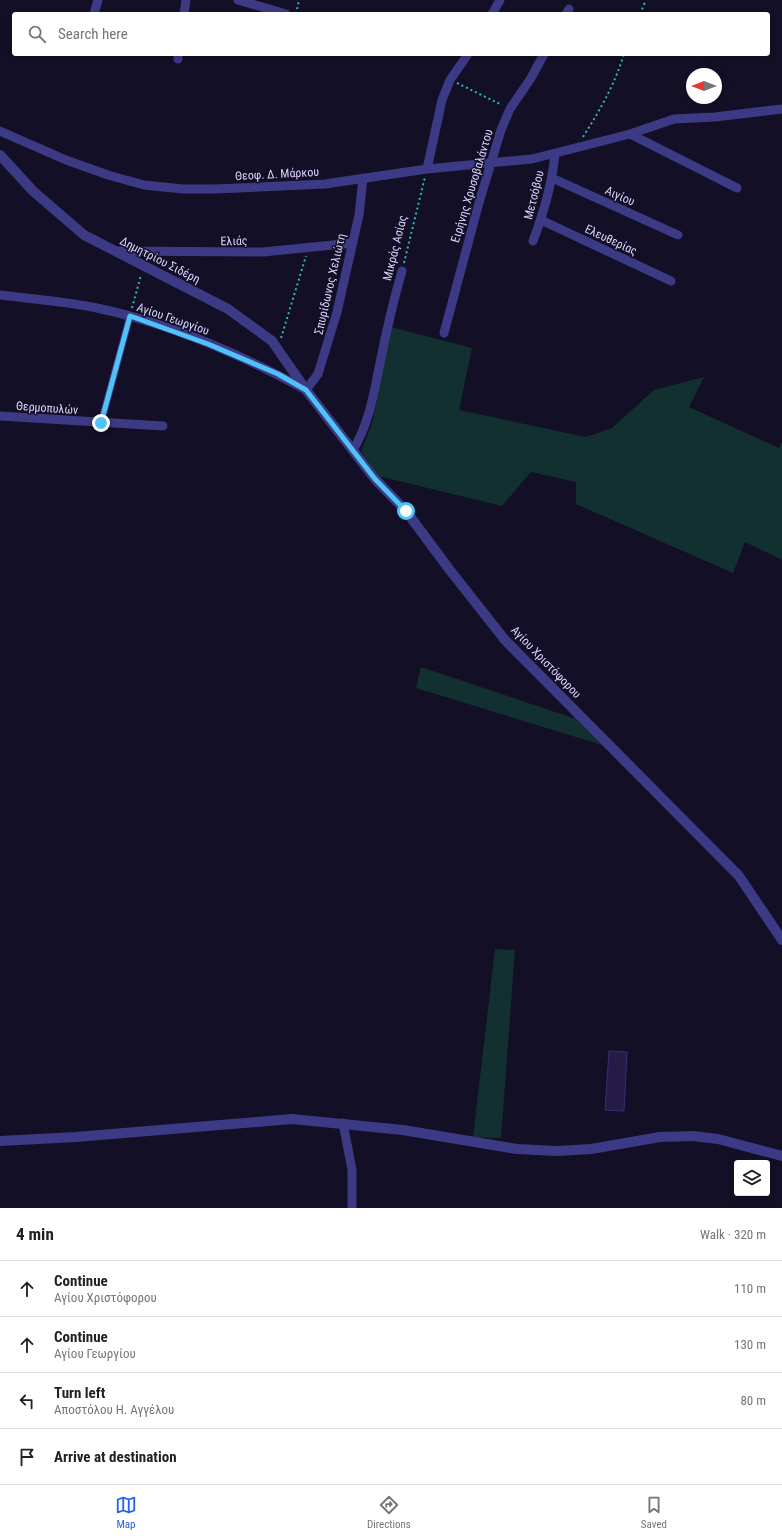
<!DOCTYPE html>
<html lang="en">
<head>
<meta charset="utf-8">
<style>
  body { margin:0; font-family:"Roboto Condensed",sans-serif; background:#f2f2f2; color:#202124 }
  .controls { position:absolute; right:12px; bottom:12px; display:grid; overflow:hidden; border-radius:4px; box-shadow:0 2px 6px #0003 }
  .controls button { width:36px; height:36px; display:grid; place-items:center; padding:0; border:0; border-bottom:1px solid #e0e0e0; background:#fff; color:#202124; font:20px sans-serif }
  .compass { position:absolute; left:686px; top:68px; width:36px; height:36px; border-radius:50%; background:#fff; box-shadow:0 2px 6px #0003; rotate:270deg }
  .stop { position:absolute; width:12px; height:12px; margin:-9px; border:3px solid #4fc3f7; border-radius:50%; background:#fff }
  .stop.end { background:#4fc3f7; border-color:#fff; box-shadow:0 1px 4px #0008 }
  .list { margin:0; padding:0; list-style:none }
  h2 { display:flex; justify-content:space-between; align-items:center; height:52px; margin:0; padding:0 16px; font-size:17px }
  h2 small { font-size:13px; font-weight:400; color:#757577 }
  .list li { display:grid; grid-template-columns:26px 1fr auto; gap:12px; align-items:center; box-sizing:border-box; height:56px; padding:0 16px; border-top:1px solid #e0e0e0 }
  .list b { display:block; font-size:15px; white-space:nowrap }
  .list p { margin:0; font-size:13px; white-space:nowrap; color:#757577 }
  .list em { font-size:13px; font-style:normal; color:#757577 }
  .icon { flex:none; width:22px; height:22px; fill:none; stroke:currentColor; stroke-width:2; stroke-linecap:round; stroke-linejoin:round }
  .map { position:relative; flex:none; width:782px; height:1208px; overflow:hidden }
  .search { position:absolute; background:#fff; box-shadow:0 2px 6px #0003; left:12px; right:12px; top:12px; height:44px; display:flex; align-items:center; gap:10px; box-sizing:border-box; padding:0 14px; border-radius:4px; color:#757577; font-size:15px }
  .sheet { height:276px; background:#fff }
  nav { display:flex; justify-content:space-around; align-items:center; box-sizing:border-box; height:56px; border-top:1px solid #e0e0e0; background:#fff; font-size:11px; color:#757577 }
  nav a { display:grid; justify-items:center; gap:2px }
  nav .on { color:#2563eb }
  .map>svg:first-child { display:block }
</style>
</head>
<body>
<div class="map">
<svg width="782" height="1208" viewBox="0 0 782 1208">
  <rect width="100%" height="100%" fill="#130f26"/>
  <path fill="#12302f" d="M 391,327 L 472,348 L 459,410 L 586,437 L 612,428 L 654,390 L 704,377 L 689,407 L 779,448 L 782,442 L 782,560 L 745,542 L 733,573 L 576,504 L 576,482 L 531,472 L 502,506 L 378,476 L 361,451 L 372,424 Z
    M 421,667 L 576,719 L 602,745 L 416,688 Z
    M 495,949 L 515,950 L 501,1138 L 473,1137 Z"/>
  <path fill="#241b47" stroke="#3b2d73" d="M 609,1051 L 627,1052 L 624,1111 L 605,1110 Z"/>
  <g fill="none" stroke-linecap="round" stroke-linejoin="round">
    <path stroke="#2fb8b0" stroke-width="2" stroke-dasharray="2 3" stroke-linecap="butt" d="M 296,14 L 299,0
      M 640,14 L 646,0
      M 457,83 L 502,105
      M 583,137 C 600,110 615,84 624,54
      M 404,263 L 425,177
      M 132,308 L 141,275
      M 281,338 L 306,256"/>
    <path stroke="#3d3a85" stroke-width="7" d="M 101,423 L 130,316"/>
    <path stroke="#3d3a85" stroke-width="9" d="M 238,0 L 286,14
      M 94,14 L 98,0
      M 184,14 L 186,0
      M 492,14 L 500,0
      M 566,14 L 569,9
      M 178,59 L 178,54
      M 0,131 L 66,160 L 108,175 L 144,185 L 183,189 L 215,189 L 325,184 L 427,169 L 532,159 L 630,134 L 674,119 L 715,117 L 782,109
      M 630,134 L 737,188
      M 427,169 L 442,100 L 450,80 L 468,54
      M 552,178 L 678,235
      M 541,220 L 671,281
      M 533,241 C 544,212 552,184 555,154
      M 115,251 L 263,252 L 353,243
      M 0,295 C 32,299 65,301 97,308 C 168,323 242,355 306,390 L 318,374 L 337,312 L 359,215 L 363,178
      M 444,333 L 478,206 L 501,130 L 510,109 L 531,78 L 544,54
      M 0,416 L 163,426
      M 353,450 C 369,424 374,393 380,363 C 386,333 393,302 402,271
      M 343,1123 L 352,1170 L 352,1208"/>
    <path stroke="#3d3a85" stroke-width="10" d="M 0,155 L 33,191 L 84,235 L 228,309 L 272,341 L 306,390 L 375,479 L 406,511 L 449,569 L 505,640 L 739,876 L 782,940
      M 0,1141 L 76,1137 L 292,1119 L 403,1130 L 517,1149 L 557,1151 L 591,1149 L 660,1137 L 693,1136 L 718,1139 L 782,1156"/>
  </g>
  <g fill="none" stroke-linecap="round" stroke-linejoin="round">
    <path stroke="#4fc3f7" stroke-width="5" d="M 101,423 L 130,316 L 136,318 L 208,344 L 278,374 L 306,390 L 375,479 L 406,511"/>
  </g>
  <g text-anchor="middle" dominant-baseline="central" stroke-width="3" stroke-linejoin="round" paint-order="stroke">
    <g font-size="12" fill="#d9d4ff" stroke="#130f26">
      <text transform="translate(277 174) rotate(-3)">Θεοφ. Δ. Μάρκου</text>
      <text transform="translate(472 186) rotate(-73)">Ειρήνης Χρυσοβαλάντου</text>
      <text transform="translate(534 195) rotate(-76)">Μετσόβου</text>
      <text transform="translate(620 196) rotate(24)">Αιγίου</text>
      <text transform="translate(611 240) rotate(25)">Ελευθερίας</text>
      <text transform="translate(234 241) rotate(-1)">Ελιάς</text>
      <text transform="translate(395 248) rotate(-76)">Μικράς Ασίας</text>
      <text transform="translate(160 260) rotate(27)">Δημητρίου Σιδέρη</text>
      <text transform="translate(330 284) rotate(-77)">Σπυρίδωνος Χελιώτη</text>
      <text transform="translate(173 319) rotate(19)">Αγίου Γεωργίου</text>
      <text transform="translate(47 408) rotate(4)">Θερμοπυλών</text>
      <text transform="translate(546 662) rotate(46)">Αγίου Χριστόφορου</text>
    </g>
  </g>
</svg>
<div class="controls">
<button><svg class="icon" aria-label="layers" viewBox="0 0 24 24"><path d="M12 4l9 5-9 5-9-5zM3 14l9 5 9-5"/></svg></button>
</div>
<svg class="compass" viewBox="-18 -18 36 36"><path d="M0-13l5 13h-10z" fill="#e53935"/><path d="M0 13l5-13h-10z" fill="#757577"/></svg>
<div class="stop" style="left:406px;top:511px"></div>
<div class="stop end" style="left:101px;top:423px"></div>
<div class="search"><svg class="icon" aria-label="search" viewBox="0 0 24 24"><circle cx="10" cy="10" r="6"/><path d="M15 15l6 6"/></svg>Search here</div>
</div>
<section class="sheet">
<h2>4 min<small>Walk · 320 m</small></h2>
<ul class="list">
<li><svg class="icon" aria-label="ahead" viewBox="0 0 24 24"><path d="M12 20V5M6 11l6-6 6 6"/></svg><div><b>Continue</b><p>Αγίου Χριστόφορου</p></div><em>110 m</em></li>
<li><svg class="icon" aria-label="ahead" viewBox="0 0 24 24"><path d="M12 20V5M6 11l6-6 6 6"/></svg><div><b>Continue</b><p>Αγίου Γεωργίου</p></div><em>130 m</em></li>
<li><svg class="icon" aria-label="left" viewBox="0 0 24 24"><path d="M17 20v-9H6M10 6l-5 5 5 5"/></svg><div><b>Turn left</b><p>Αποστόλου Η. Αγγέλου</p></div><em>80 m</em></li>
<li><svg class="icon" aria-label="arrive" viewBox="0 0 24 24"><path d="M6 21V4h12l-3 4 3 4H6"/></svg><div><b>Arrive at destination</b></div></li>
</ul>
</section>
<nav>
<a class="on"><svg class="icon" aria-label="map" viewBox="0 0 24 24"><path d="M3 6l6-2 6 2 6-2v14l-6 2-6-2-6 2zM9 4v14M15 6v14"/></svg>Map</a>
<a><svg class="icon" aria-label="directions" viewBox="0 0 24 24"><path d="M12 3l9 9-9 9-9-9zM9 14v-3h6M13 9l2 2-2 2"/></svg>Directions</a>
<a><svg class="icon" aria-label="saved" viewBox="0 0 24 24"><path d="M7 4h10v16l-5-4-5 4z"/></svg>Saved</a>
</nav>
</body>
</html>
